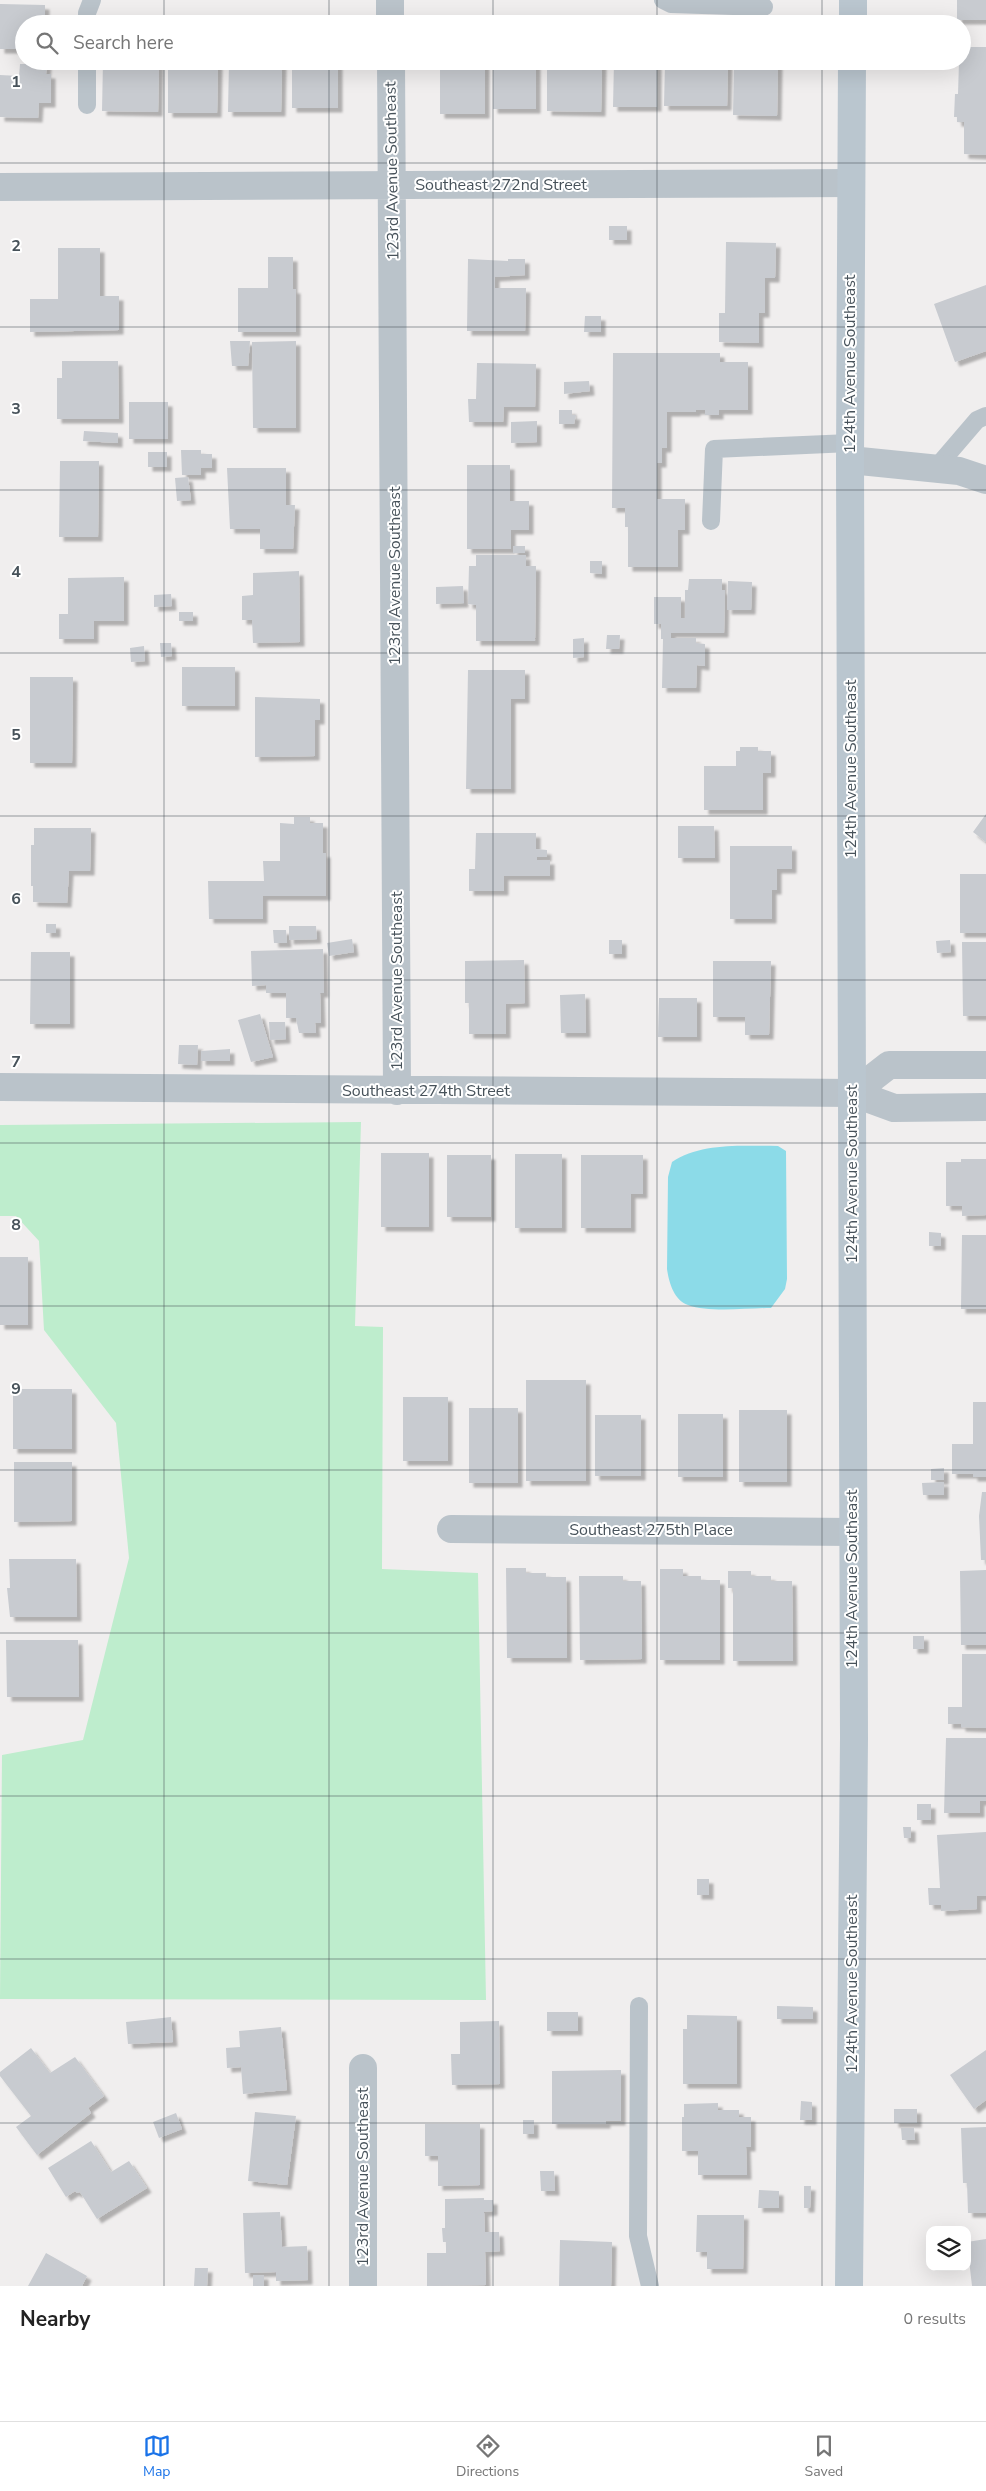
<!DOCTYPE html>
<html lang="en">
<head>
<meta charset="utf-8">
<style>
  body { margin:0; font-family:"Nunito Sans",sans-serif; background:#f6f6f6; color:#222 }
  .controls { position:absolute; right:15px; bottom:15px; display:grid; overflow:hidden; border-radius:10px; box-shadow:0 5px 20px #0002 }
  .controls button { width:45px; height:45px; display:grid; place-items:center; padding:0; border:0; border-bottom:1px solid #e0e0e0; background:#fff; color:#222; font:25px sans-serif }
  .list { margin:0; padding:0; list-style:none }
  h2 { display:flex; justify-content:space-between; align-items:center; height:65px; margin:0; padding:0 20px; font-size:21px }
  h2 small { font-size:16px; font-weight:400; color:#767676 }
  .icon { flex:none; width:28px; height:28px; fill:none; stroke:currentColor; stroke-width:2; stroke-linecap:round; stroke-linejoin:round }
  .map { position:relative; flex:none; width:986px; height:2286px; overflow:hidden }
  .search { position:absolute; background:#fff; box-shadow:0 5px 20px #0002; left:15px; right:15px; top:15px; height:55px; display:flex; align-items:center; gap:12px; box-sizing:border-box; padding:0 18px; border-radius:28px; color:#767676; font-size:19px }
  .sheet { height:135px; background:#fff }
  nav { display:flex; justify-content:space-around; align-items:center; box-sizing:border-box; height:70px; border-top:1px solid #e0e0e0; background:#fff; font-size:14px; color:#767676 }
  nav a { display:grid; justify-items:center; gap:2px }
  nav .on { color:#1a73e8 }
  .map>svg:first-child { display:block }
</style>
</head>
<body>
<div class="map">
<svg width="986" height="2286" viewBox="0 0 986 2286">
  <defs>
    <filter id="shadow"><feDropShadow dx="4.5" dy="4.5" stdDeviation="1" flood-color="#0004"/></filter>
  </defs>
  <rect width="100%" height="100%" fill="#f0eeee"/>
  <path fill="#beedcd" d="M 361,1122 L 355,1326 L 383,1327 L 382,1569 L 478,1573 L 486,2000 L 0,1999 L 2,1755 L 83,1740 L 129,1558 L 116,1423 L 44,1330 L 39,1241 L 16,1216 L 0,1216 L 0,1125 Z"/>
  <path fill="#8cdbe8" d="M 778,1146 L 786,1151 L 787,1279 L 785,1289 L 771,1308 C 748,1308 709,1313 688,1305 C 674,1300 669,1283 667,1269 L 668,1177 L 672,1162 C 701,1142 744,1146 778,1146 Z"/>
  <path fill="#c8cbd0" filter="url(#shadow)" d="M 957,0 L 986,0 L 986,20 L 957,20 Z
    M 0,4 L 45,5 L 45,24 L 24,24 L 24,49 L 0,49 Z
    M 962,47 L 986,47 L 986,155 L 964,154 L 964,122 L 957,122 L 957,117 L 954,117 L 955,94 L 958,94 L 959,61 L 962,61 Z
    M 103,61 L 159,61 L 158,112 L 102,111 Z
    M 168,61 L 218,61 L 217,113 L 168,113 Z
    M 229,61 L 282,61 L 281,112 L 228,112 Z
    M 292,61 L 338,61 L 338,108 L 292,108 Z
    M 440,61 L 485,61 L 485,114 L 440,114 Z
    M 493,61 L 536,61 L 536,109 L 493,109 Z
    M 547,61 L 602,61 L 601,112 L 547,111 Z
    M 614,61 L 657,61 L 657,107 L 613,107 Z
    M 665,61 L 728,61 L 727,106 L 664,106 Z
    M 734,61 L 778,61 L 777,116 L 733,115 Z
    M 20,64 L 47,64 L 46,74 L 51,74 L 51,103 L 39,103 L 38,118 L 0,117 L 0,75 L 19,76 Z
    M 609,226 L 627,226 L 627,240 L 609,240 Z
    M 726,242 L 776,243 L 775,278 L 765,278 L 765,313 L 759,313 L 759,343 L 719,342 L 719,313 L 725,313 Z
    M 58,248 L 100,248 L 100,296 L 119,296 L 119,330 L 30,332 L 30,299 L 58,299 Z
    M 268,257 L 293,257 L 293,289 L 296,289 L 296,332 L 238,332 L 238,288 L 268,288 Z
    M 468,259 L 508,261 L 508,259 L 525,259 L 525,275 L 495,277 L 495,288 L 526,288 L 525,331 L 467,331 Z
    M 986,285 L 986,351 L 955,362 L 934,304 Z
    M 585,316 L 601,316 L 601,332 L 584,332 Z
    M 230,341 L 250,341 L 248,366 L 232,366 Z
    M 296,341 L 296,428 L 253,428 L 252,342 Z
    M 613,353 L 720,353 L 720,362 L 748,362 L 748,410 L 719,410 L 719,415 L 705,415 L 705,410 L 696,410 L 696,412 L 667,412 L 667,448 L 662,448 L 662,463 L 657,463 L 657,499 L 685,499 L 685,530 L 678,530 L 678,567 L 628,567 L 628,527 L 625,527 L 625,508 L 612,508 Z
    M 62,361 L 118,361 L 119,419 L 57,419 L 57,378 L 62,378 Z
    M 477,363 L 536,364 L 535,407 L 504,407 L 503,422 L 469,422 L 468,399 L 476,399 Z
    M 589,381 L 590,391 L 564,394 L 564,382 Z
    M 129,402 L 168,402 L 168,439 L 129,439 Z
    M 559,410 L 572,410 L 572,415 L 576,415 L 574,424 L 559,424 Z
    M 537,421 L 537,442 L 511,443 L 511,422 Z
    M 84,431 L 118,433 L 118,443 L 83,441 Z
    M 181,450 L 201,450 L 201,454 L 212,454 L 212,468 L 201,468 L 201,475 L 182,475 Z
    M 148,452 L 167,452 L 167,467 L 148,467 Z
    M 60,461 L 99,461 L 98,537 L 59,537 Z
    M 467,465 L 510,465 L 510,501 L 529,501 L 529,530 L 511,530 L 511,549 L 467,549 Z
    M 227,468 L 286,468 L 286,505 L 295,505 L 293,549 L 260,549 L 260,529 L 230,529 Z
    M 188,477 L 191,500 L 177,501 L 175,478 Z
    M 513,546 L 525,546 L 525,553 L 513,553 Z
    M 476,555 L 526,555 L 526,566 L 536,566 L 535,641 L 476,641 L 476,605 L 468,604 L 469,566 L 476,566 Z
    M 590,561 L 602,561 L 602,574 L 590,573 Z
    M 299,571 L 300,642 L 253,643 L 252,620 L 242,620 L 242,596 L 253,595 L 253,573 Z
    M 124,577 L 124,621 L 94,621 L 94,639 L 59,639 L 59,614 L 68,614 L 68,578 Z
    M 689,579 L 722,579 L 722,590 L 725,590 L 724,633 L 671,633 L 671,638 L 696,638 L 696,643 L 705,644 L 705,666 L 697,665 L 696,688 L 662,688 L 663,639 L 661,639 L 661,624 L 654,624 L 654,597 L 681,597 L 681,618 L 685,618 L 685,590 L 688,590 Z
    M 728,581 L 752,582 L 751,610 L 727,610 Z
    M 463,586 L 464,603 L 436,604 L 436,587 Z
    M 171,594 L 172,606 L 154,607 L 154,595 Z
    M 179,612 L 193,612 L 193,621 L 179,621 Z
    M 607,635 L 620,635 L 619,649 L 606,649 Z
    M 584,638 L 584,657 L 573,658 L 573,639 Z
    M 160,643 L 171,643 L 172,656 L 161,657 Z
    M 144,646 L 145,661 L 131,662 L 130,648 Z
    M 182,667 L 235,667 L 235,706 L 182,706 Z
    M 468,670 L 525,670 L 525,699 L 511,699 L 511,789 L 466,789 Z
    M 30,677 L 73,677 L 72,763 L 30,763 Z
    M 255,697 L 320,699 L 320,720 L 315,720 L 315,756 L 255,757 Z
    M 740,747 L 758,747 L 758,751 L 771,751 L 771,773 L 763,773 L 763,810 L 704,810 L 704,766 L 736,766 L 736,751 L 740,751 Z
    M 986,814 L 986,842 L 973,832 Z
    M 294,817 L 310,817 L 310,823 L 323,823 L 323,853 L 326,853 L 326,896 L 263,896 L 263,919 L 209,919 L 208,881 L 264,881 L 263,861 L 280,861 L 280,823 L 294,824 Z
    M 678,826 L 714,826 L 715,858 L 678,858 Z
    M 34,828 L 91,828 L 90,871 L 69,871 L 67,903 L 33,902 L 33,886 L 31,886 L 31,845 L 34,845 Z
    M 476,833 L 536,833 L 536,849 L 547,850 L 547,857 L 537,857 L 537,860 L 550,860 L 550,876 L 504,876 L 504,891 L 469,891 L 469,869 L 475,869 Z
    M 730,846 L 792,846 L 792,869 L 777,869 L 777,890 L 772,890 L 772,919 L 730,919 Z
    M 960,874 L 986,874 L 986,933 L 960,933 Z
    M 46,924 L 56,924 L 56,933 L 46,933 Z
    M 289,926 L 316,926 L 317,939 L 289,940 Z
    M 273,930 L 286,930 L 287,943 L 274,943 Z
    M 352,939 L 354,952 L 329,956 L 327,943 Z
    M 609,940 L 622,940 L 622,954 L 609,954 Z
    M 950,940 L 951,952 L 937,953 L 936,941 Z
    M 962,942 L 986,942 L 986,1016 L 963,1016 Z
    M 323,949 L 324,993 L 320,993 L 321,1023 L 315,1023 L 316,1033 L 299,1033 L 296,1018 L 286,1018 L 286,993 L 266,993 L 266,985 L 252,986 L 251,951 Z
    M 31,952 L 70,952 L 70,1024 L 30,1024 Z
    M 524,960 L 525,1003 L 506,1004 L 506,1034 L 469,1034 L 469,1003 L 465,1003 L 465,961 Z
    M 713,961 L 771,961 L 769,1035 L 745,1035 L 745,1017 L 713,1017 Z
    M 585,994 L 586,1033 L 561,1033 L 560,995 Z
    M 659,998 L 697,998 L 697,1037 L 658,1037 Z
    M 260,1014 L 273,1057 L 251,1062 L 238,1020 Z
    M 269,1022 L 285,1022 L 286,1039 L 270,1040 Z
    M 179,1045 L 198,1045 L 197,1065 L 178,1064 Z
    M 230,1049 L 230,1061 L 201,1061 L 201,1051 Z
    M 381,1153 L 429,1153 L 429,1227 L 381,1227 Z
    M 515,1154 L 562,1154 L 562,1228 L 515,1228 Z
    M 447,1155 L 491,1155 L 491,1217 L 447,1217 Z
    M 581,1155 L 643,1155 L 643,1194 L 631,1194 L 631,1228 L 581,1228 Z
    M 961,1159 L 986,1159 L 986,1215 L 962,1216 L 962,1206 L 946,1206 L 946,1162 L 961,1162 Z
    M 929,1232 L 941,1233 L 941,1246 L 929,1246 Z
    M 962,1235 L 986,1235 L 986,1309 L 961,1309 Z
    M 0,1257 L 28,1257 L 28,1325 L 0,1325 Z
    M 526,1380 L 586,1380 L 586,1481 L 526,1481 Z
    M 13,1389 L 72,1389 L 72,1449 L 13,1449 Z
    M 403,1397 L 448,1397 L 448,1461 L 403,1461 Z
    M 973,1402 L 986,1402 L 986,1477 L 973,1477 L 973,1474 L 952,1474 L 952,1444 L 973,1444 Z
    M 469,1408 L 518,1408 L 518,1483 L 469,1483 Z
    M 739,1410 L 787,1410 L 787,1482 L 739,1482 Z
    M 678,1414 L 723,1414 L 723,1477 L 678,1477 Z
    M 595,1415 L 641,1415 L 641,1476 L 595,1476 Z
    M 14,1462 L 72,1462 L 72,1521 L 14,1522 Z
    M 944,1468 L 944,1480 L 931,1480 L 931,1469 Z
    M 944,1482 L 944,1495 L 923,1495 L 922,1483 Z
    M 982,1492 L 986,1492 L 986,1560 L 981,1560 L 979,1516 Z
    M 9,1559 L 76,1559 L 77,1617 L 10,1617 L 7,1588 L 10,1588 Z
    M 506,1568 L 526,1568 L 526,1573 L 546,1573 L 546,1577 L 566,1577 L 567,1658 L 507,1658 Z
    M 660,1569 L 683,1569 L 683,1576 L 701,1576 L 701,1580 L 720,1580 L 720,1660 L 660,1660 Z
    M 986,1570 L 986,1645 L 961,1645 L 960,1571 Z
    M 728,1571 L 751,1571 L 751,1576 L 771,1576 L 771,1581 L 792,1581 L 793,1661 L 733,1661 L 733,1588 L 728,1588 Z
    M 579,1576 L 623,1576 L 623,1581 L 641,1581 L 642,1659 L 580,1660 Z
    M 913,1636 L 924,1636 L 924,1649 L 913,1649 Z
    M 6,1640 L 78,1640 L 79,1697 L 7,1697 Z
    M 962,1654 L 986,1654 L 986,1728 L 961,1727 L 961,1724 L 948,1724 L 948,1707 L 962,1707 Z
    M 946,1738 L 986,1738 L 986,1801 L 980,1801 L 980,1813 L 944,1813 Z
    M 917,1804 L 931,1804 L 931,1820 L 917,1820 Z
    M 903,1827 L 911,1827 L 911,1838 L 904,1838 Z
    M 986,1832 L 986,1896 L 977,1896 L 977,1909 L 941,1911 L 941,1905 L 929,1905 L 928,1888 L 940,1888 L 937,1835 Z
    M 697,1879 L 709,1879 L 709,1895 L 697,1895 Z
    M 777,2006 L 813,2007 L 813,2019 L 777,2019 Z
    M 547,2012 L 578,2012 L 578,2031 L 547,2031 Z
    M 687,2015 L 737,2016 L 737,2084 L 683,2084 L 683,2029 L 687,2029 Z
    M 171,2017 L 173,2042 L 128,2044 L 126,2022 Z
    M 499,2021 L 500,2084 L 452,2085 L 451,2054 L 460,2054 L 460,2022 Z
    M 281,2027 L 287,2090 L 243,2094 L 241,2067 L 227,2068 L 226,2048 L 240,2047 L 239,2031 Z
    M 31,2048 L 50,2073 L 75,2057 L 104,2096 L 88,2108 L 91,2113 L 37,2155 L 16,2127 L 31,2116 L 0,2076 L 0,2072 Z
    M 986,2050 L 986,2100 L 974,2109 L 950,2075 Z
    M 621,2070 L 621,2121 L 606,2121 L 606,2124 L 552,2124 L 552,2071 Z
    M 801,2101 L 812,2102 L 812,2120 L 800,2120 Z
    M 718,2103 L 718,2110 L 739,2110 L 739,2117 L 751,2117 L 751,2147 L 746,2147 L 747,2175 L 698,2175 L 698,2151 L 682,2151 L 682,2117 L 684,2117 L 684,2104 Z
    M 894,2109 L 917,2109 L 917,2123 L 894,2123 Z
    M 255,2112 L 296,2116 L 287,2185 L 248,2181 Z
    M 176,2113 L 182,2129 L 159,2138 L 153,2122 Z
    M 523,2120 L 534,2120 L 534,2134 L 523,2134 Z
    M 425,2124 L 480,2124 L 480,2185 L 438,2186 L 438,2156 L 425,2156 Z
    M 986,2127 L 986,2213 L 968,2213 L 967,2183 L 963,2183 L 961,2128 Z
    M 901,2128 L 914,2128 L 915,2140 L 902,2140 Z
    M 91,2141 L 111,2172 L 129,2161 L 147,2188 L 97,2219 L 80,2192 L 77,2193 L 75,2191 L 66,2197 L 48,2168 Z
    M 540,2171 L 554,2171 L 555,2191 L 541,2191 Z
    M 804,2186 L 811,2186 L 810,2208 L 804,2208 Z
    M 759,2190 L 779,2191 L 779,2208 L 758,2208 Z
    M 484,2198 L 484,2200 L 493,2200 L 493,2211 L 484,2212 L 485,2232 L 499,2232 L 500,2251 L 485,2252 L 486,2285 L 427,2286 L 427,2253 L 446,2253 L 446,2242 L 443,2242 L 442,2228 L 445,2228 L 445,2199 Z
    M 280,2212 L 282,2247 L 307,2246 L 308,2280 L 276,2281 L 276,2272 L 245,2273 L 243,2213 Z
    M 697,2215 L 744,2215 L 743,2269 L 707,2269 L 707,2252 L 696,2252 Z
    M 986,2239 L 986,2286 L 972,2286 L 967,2242 Z
    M 560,2240 L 612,2242 L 611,2286 L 559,2286 Z
    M 46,2253 L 87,2276 L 82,2286 L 28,2286 Z
    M 195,2268 L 208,2268 L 207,2286 L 194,2286 Z
    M 253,2275 L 264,2275 L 264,2286 L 253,2286 Z"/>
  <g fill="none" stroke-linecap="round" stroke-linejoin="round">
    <path stroke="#bac3ca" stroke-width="18" d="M 663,0 L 671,4 L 764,7
      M 87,24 L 87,13 L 92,0
      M 87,105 L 87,61
      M 935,469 L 977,420 L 986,416
      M 711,521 L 714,449 L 850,443
      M 639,2006 L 638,2236 L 650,2286"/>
    <path stroke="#bac3ca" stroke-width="28" d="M 390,0 L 390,24
      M 391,61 L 397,1091
      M 0,187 L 851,183
      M 850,460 L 959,471 L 986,480
      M 0,1087 L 853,1093 L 894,1108 L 986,1107
      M 853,1093 L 889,1065 L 986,1065
      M 451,1529 L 852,1532
      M 363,2286 L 363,2068"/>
    <path stroke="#bac6cf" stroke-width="28" d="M 853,24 L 853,0
      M 849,2286 L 854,1738 L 850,460 L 852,61"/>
  </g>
  <path fill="none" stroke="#47525a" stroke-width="1" stroke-opacity="0.55" d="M 164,0 L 164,24M 329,0 L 329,24M 493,0 L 493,24M 657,0 L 657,24M 822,0 L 822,24M 164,61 L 164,2286M 329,61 L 329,2286M 493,61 L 493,2286M 657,61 L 657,2286M 822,61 L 822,2286M 0,163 L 986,163M 0,327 L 986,327M 0,490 L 986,490M 0,653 L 986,653M 0,816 L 986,816M 0,980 L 986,980M 0,1143 L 986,1143M 0,1306 L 986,1306M 0,1470 L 986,1470M 0,1633 L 986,1633M 0,1796 L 986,1796M 0,1959 L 986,1959M 0,2123 L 986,2123"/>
  <g text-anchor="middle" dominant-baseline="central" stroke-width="4" stroke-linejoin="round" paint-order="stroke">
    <g font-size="16" fill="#47525a" stroke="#fff">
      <text transform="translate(392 171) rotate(-91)">123rd Avenue Southeast</text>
      <text x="501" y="185">Southeast 272nd Street</text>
      <text transform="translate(850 364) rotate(-90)">124th Avenue Southeast</text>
      <text transform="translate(395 576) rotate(-90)">123rd Avenue Southeast</text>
      <text transform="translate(851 769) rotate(-90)">124th Avenue Southeast</text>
      <text transform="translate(397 981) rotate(-90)">123rd Avenue Southeast</text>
      <text x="426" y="1091">Southeast 274th Street</text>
      <text transform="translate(852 1174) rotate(-90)">124th Avenue Southeast</text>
      <text x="651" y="1530">Southeast 275th Place</text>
      <text transform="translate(852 1579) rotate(-90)">124th Avenue Southeast</text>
      <text transform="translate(852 1984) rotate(-90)">124th Avenue Southeast</text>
      <text transform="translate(363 2177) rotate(-90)">123rd Avenue Southeast</text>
    </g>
  </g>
  <g font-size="16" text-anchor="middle" font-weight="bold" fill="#47525a" stroke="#fff" stroke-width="4" stroke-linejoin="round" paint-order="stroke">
    <text x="16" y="87">1</text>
    <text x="16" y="251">2</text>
    <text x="16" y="414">3</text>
    <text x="16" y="577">4</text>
    <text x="16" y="740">5</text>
    <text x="16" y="904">6</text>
    <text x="16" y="1067">7</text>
    <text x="16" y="1230">8</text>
    <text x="16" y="1394">9</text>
  </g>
</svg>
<div class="controls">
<button><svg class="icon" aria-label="layers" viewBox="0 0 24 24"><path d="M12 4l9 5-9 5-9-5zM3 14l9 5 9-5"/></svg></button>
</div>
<div class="search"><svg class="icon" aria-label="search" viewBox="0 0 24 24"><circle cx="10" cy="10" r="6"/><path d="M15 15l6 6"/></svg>Search here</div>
</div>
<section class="sheet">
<h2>Nearby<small>0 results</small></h2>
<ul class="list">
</ul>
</section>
<nav>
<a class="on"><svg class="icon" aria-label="map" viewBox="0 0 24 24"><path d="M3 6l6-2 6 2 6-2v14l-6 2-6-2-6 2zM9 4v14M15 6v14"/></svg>Map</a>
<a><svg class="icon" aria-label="directions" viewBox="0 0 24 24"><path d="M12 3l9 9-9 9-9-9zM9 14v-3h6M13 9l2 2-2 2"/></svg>Directions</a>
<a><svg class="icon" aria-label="saved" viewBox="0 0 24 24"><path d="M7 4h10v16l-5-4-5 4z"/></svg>Saved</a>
</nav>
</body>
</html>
